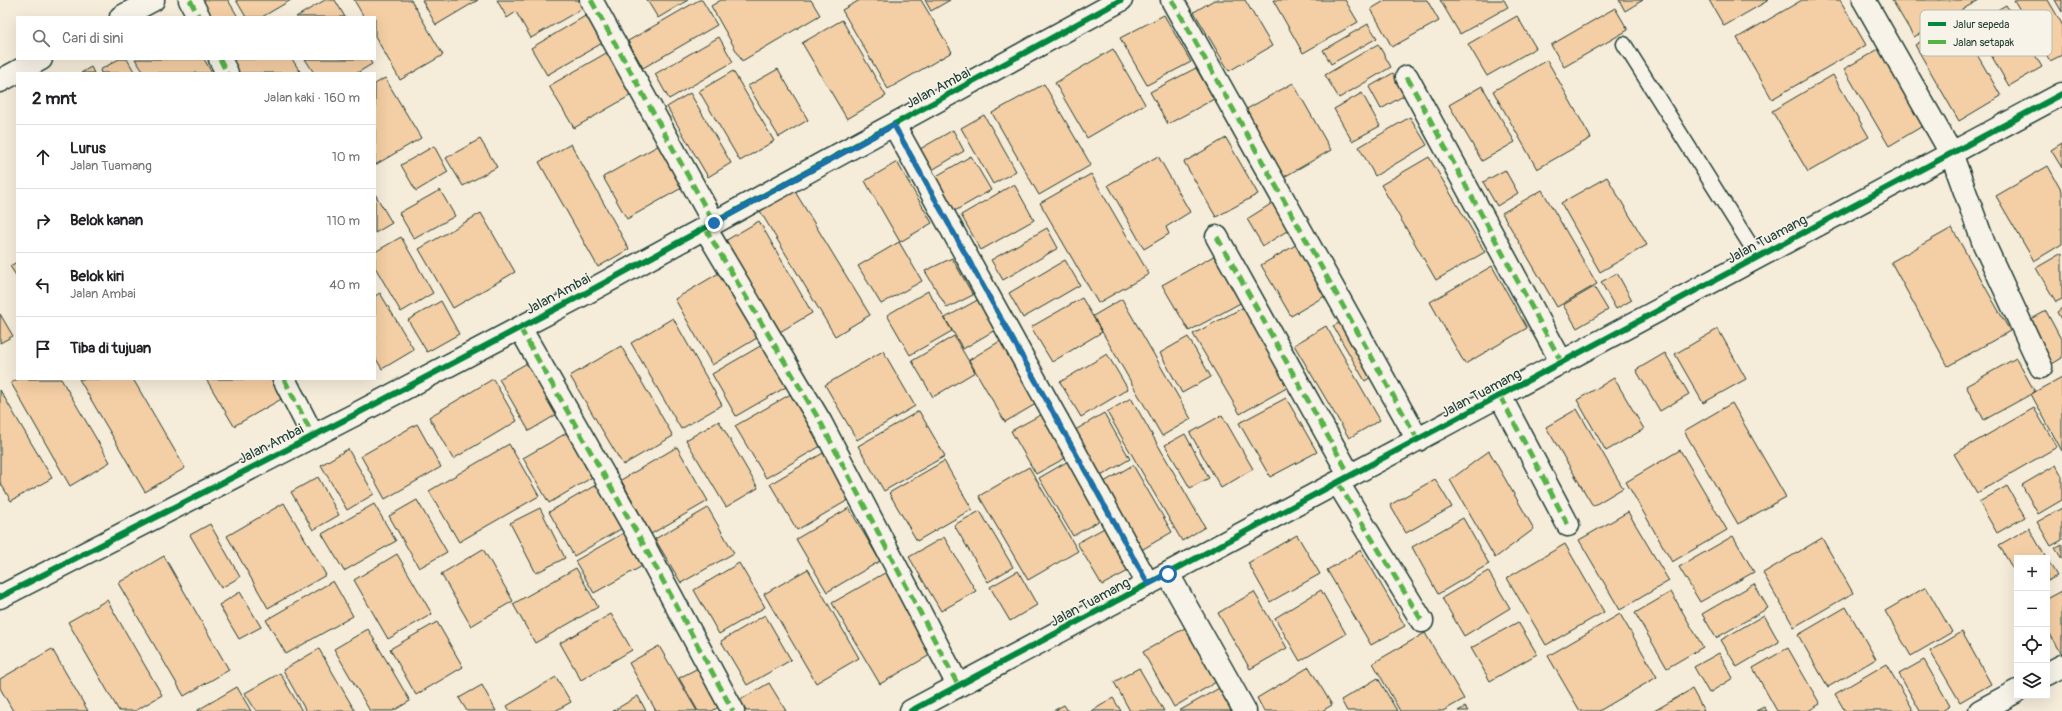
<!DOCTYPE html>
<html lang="id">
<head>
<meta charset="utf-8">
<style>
  body { margin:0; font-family:Pangolin,sans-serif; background:#f2f2f2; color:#202124 }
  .controls { position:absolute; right:12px; bottom:12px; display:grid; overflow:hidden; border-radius:0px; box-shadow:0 4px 16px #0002 }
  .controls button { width:36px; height:36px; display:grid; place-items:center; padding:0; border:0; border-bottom:1px solid #e0e0e0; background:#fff; color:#202124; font:20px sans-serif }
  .stop { position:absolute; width:12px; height:12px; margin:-9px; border:3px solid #1f6fb2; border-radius:50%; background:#fff }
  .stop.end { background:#1f6fb2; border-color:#fff; box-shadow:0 1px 4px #0008 }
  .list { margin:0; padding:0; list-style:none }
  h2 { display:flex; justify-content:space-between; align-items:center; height:52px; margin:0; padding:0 16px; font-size:17px }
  h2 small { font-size:13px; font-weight:400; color:#757577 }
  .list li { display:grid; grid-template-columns:26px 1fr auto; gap:12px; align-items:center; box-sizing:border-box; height:64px; padding:0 16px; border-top:1px solid #e0e0e0 }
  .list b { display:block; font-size:15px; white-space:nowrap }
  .list p { margin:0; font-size:13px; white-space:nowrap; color:#757577 }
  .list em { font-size:13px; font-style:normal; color:#757577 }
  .icon { flex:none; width:22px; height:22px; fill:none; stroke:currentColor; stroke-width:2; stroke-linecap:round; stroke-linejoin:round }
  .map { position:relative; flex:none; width:2062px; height:711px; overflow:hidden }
  .search { position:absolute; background:#fff; box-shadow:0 4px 16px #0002; left:16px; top:16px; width:360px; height:44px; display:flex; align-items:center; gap:10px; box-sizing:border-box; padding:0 14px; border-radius:0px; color:#757577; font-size:15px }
  .panel { position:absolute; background:#fff; box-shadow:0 4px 16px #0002; left:16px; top:72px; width:360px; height:308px; border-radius:0px }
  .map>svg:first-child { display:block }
</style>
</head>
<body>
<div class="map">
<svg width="2062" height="711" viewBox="0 0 2062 711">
  <rect width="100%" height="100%" fill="#f6ecda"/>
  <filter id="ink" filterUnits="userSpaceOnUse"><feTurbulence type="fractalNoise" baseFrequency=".025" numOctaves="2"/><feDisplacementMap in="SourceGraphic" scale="8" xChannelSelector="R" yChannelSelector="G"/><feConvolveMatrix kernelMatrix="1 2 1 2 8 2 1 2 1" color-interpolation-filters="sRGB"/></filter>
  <g filter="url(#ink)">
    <path fill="#f4cea4" stroke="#1f3d34" d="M 199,0 L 228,0 L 238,17 L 206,17 Z
      M 236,0 L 291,0 L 262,17 L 246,17 Z
      M 325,0 L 335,0 L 345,17 L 296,17 Z
      M 354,0 L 411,0 L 443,55 L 400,80 L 375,36 L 375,17 L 364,17 Z
      M 422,0 L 478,0 L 436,25 Z
      M 497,0 L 587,0 L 590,4 L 531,38 L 516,12 L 507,18 Z
      M 647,0 L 688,0 L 658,18 Z
      M 699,0 L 702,0 L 717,25 L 643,68 L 628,41 Z
      M 721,0 L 811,0 L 820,15 L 742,61 L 711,6 Z
      M 860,0 L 921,0 L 952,52 L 888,89 L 842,10 Z
      M 925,0 L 950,0 L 931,11 Z
      M 1214,0 L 1245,0 L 1272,46 L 1229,71 L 1194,12 Z
      M 1273,0 L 1345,0 L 1358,22 L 1303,53 Z
      M 1386,0 L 1427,0 L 1439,21 L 1392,47 L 1371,9 Z
      M 1440,0 L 1504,0 L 1508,7 L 1460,34 Z
      M 1619,0 L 1643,0 L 1625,11 Z
      M 1709,0 L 1769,0 L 1724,26 Z
      M 1802,0 L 1840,0 L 1866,45 L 1772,99 L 1737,38 Z
      M 1892,0 L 1979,0 L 1914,37 Z
      M 2014,0 L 2048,0 L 2062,24 L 2062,55 L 2050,61 Z
      M 2055,0 L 2062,0 L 2062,12 Z
      M 2006,5 L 2042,67 L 2009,86 L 1973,24 Z
      M 1615,8 L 1628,30 L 1564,67 L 1551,45 Z
      M 587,15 L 604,42 L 547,75 L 531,48 Z
      M 1164,15 L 1191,62 L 1147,85 L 1120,38 Z
      M 1517,16 L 1536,48 L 1487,76 L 1468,44 Z
      M 842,20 L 886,96 L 847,119 L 802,43 Z
      M 1957,20 L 2001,96 L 1959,121 L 1915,45 Z
      M 1368,24 L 1377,38 L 1331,64 L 1323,50 Z
      M 719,37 L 733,62 L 669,99 L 655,74 Z
      M 1378,44 L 1391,67 L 1339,98 L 1325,75 Z
      M 1882,47 L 1926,124 L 1889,146 L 1844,69 Z
      M 1113,49 L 1145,104 L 1087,138 L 1055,83 Z
      M 608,52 L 633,94 L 574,128 L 549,86 Z
      M 119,59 L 127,59 L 135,73 L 101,73 L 100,70 Z
      M 135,59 L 204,59 L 212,73 L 144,73 Z
      M 226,59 L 292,59 L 301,73 L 234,73 Z
      M 305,59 L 369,59 L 372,64 L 357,73 L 314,73 Z
      M 1547,60 L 1591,138 L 1537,169 L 1493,91 Z
      M 91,67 L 94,73 L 81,73 Z
      M 1196,68 L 1214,99 L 1168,124 L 1150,92 Z
      M 778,69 L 808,120 L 779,137 L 748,86 Z
      M 733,71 L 774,141 L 740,161 L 699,91 Z
      M 1393,73 L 1405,95 L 1381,109 L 1369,87 Z
      M 1833,75 L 1869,137 L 1808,172 L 1772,111 Z
      M 385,78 L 421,138 L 375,165 L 375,84 Z
      M 1293,83 L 1331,150 L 1284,177 L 1245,110 Z
      M 1044,84 L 1091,165 L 1039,195 L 992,113 Z
      M 1482,86 L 1515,142 L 1482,161 L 1449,105 Z
      M 690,93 L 731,163 L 708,177 L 667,107 Z
      M 1362,93 L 1380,126 L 1352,141 L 1334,109 Z
      M 984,115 L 1016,171 L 993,184 L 961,128 Z
      M 1410,117 L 1427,145 L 1375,176 L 1359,147 Z
      M 953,130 L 964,151 L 932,170 L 920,149 Z
      M 1226,138 L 1258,194 L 1216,217 L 1184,162 Z
      M 480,139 L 497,167 L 463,186 L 446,158 Z
      M 2062,143 L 2062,168 L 2051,150 Z
      M 571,144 L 629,249 L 598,267 L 539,162 Z
      M 661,144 L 685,186 L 627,219 L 603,177 Z
      M 434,146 L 448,172 L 416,191 L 401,165 Z
      M 971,156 L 991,190 L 953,212 L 933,178 Z
      M 1158,156 L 1190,212 L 1166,227 L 1169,234 L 1144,249 L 1108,185 Z
      M 1429,157 L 1485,252 L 1436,280 L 1381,185 Z
      M 897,162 L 932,223 L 900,242 L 865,181 Z
      M 2048,166 L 2062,191 L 2062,244 L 2034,261 L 1996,196 Z
      M 1505,170 L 1518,193 L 1497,206 L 1483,182 Z
      M 1091,174 L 1149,274 L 1098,303 L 1040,203 Z
      M 1607,177 L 1647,245 L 1600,272 L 1561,203 Z
      M 1014,184 L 1034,220 L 981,250 L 961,215 Z
      M 440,190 L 455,216 L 414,239 L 399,213 Z
      M 794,190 L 870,315 L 835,336 L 760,211 Z
      M 1542,190 L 1597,284 L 1557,307 L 1502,213 Z
      M 375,194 L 392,223 L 375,233 Z
      M 1274,202 L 1290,229 L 1263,246 L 1247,219 Z
      M 481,213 L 515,272 L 453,308 L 419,249 Z
      M 759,221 L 812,313 L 778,333 L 725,241 Z
      M 1047,228 L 1058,248 L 1003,280 L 991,260 Z
      M 1952,228 L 2010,331 L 1948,366 L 1891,262 Z
      M 401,237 L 433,293 L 401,312 L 375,267 L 375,252 Z
      M 899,242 L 922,281 L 881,304 L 858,266 Z
      M 1301,242 L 1330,293 L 1291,316 L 1261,265 Z
      M 1219,253 L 1246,300 L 1189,331 L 1162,285 Z
      M 2062,253 L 2062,299 L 2056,302 L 2036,268 Z
      M 952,258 L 973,295 L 947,308 L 925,271 Z
      M 1065,260 L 1080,285 L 1023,318 L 1009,293 Z
      M 17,262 L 17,277 L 10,266 Z
      M 1492,266 L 1527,328 L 1465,364 L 1430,302 Z
      M 724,270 L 762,335 L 712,365 L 675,299 Z
      M 1617,273 L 1632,300 L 1616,309 L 1601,282 Z
      M 1594,287 L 1608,310 L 1577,328 L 1563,305 Z
      M 928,291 L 952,331 L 910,355 L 887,315 Z
      M 380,293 L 414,350 L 382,369 L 375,357 L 375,296 Z
      M 983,297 L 1000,327 L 963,349 L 945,318 Z
      M 1082,298 L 1102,332 L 1052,362 L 1031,327 Z
      M 1122,299 L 1191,419 L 1162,436 L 1093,316 Z
      M 441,301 L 459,334 L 427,352 L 408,320 Z
      M 1246,306 L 1292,385 L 1240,414 L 1193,334 Z
      M 2062,308 L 2062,321 L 2057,312 Z
      M 2046,311 L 2062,341 L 2062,358 L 2052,364 L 2028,321 Z
      M 0,314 L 13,336 L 0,343 Z
      M 673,318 L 722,405 L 681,429 L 631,343 Z
      M 1343,321 L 1374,375 L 1365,381 L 1333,326 Z
      M 1326,326 L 1380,420 L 1349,438 L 1294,345 Z
      M 1718,329 L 1746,379 L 1703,403 L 1675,354 Z
      M 954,336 L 975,372 L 933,397 L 912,361 Z
      M 1188,337 L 1211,377 L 1182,393 L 1160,353 Z
      M 1005,338 L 1041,401 L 1005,422 L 969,360 Z
      M 769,341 L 793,383 L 736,416 L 712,374 Z
      M 621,346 L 673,436 L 623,465 L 570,376 Z
      M 883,351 L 915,406 L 857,440 L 825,385 Z
      M 1665,353 L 1689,394 L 1660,411 L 1636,370 Z
      M 1107,354 L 1128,389 L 1081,417 L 1060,382 Z
      M 2016,358 L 2035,392 L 1984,420 L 1966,386 Z
      M 529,362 L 559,413 L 529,431 L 499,379 Z
      M 2062,377 L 2062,451 L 2031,394 Z
      M 1614,378 L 1644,429 L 1606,451 L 1577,400 Z
      M 18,379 L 61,379 L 110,462 L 70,486 L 11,383 Z
      M 79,379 L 133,379 L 185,468 L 145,492 Z
      M 206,379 L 274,379 L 285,397 L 234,426 Z
      M 493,379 L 517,421 L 453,459 L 429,417 Z
      M 0,390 L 52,478 L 11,501 L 0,482 Z
      M 796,391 L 826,443 L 766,478 L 735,426 Z
      M 1131,398 L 1205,527 L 1182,541 L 1107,412 Z
      M 1286,398 L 1317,452 L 1270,477 L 1239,423 Z
      M 1732,403 L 1786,497 L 1738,524 L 1684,431 Z
      M 2034,408 L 2057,447 L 1977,493 L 1954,454 Z
      M 1577,409 L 1623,488 L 1593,506 L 1546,427 Z
      M 919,411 L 945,456 L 884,491 L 858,446 Z
      M 1044,413 L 1069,456 L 1036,474 L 1011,431 Z
      M 1104,413 L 1130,459 L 1099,477 L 1072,432 Z
      M 1222,415 L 1253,469 L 1221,488 L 1190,433 Z
      M 719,421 L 758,488 L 726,507 L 686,440 Z
      M 417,424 L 441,467 L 385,499 L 361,456 Z
      M 570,431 L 596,475 L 549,503 L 523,458 Z
      M 1185,434 L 1209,478 L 1190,488 L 1165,445 Z
      M 509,444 L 539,496 L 459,542 L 429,491 Z
      M 677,447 L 708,501 L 651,534 L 621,480 Z
      M 348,449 L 374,494 L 347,510 L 321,465 Z
      M 1680,450 L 1727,530 L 1672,562 L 1626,482 Z
      M 1489,451 L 1534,529 L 1495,558 L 1450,480 Z
      M 823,453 L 850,499 L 797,530 L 770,484 Z
      M 1070,460 L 1104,518 L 1073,536 L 1039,478 Z
      M 944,461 L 972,509 L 917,541 L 889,493 Z
      M 1133,465 L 1172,532 L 1138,552 L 1099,485 Z
      M 2056,465 L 2062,476 L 2062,500 L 2038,514 L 2022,485 Z
      M 1029,467 L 1078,551 L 1028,580 L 979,496 Z
      M 318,477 L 339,515 L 313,530 L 291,492 Z
      M 1435,479 L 1452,507 L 1406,533 L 1390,505 Z
      M 601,482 L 626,526 L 574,556 L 549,512 Z
      M 2007,486 L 2025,517 L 1997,533 L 1979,502 Z
      M 417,500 L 447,552 L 419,568 L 389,516 Z
      M 284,503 L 326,575 L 268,608 L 227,536 Z
      M 374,504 L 396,541 L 344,571 L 322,534 Z
      M 540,508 L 565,558 L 536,573 L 510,523 Z
      M 708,508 L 734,553 L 681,583 L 655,539 Z
      M 849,508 L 880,561 L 827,592 L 796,539 Z
      M 2062,508 L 2062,540 L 2051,546 L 2037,522 Z
      M 980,511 L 1013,567 L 988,582 L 954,525 Z
      M 1628,512 L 1669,581 L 1620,610 L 1579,540 Z
      M 1463,518 L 1489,564 L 1438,594 L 1412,547 Z
      M 210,524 L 240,577 L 221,588 L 190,535 Z
      M 1108,526 L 1132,569 L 1102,585 L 1077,543 Z
      M 2029,528 L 2046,558 L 2017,558 L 2017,576 L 1999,545 Z
      M 627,531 L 646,564 L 594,593 L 575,561 Z
      M 1297,535 L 1320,574 L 1270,602 L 1248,563 Z
      M 1733,536 L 1754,572 L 1700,602 L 1679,567 Z
      M 944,537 L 976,591 L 941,611 L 909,557 Z
      M 1822,538 L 1853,593 L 1794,627 L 1763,573 Z
      M 1565,544 L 1604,612 L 1546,645 L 1507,578 Z
      M 2062,544 L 2062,559 L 2055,548 Z
      M 483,549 L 513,601 L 471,626 L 441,574 Z
      M 1361,550 L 1405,626 L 1371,645 L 1327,570 Z
      M 397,554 L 432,614 L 388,639 L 354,580 Z
      M 164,556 L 229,670 L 184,696 L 118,583 Z
      M 2047,559 L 2057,576 L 2047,581 Z
      M 739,563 L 765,607 L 719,634 L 694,590 Z
      M 576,568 L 598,607 L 535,643 L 513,604 Z
      M 808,569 L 859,658 L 816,683 L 764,594 Z
      M 890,570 L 937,651 L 880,684 L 832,603 Z
      M 1018,571 L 1037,605 L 1010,621 L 990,587 Z
      M 1488,571 L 1510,608 L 1464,636 L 1442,598 Z
      M 333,581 L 353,616 L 286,654 L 266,620 Z
      M 1754,584 L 1768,608 L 1716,638 L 1702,614 Z
      M 1926,587 L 1952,632 L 1911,656 L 1885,611 Z
      M 1321,590 L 1346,634 L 1300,661 L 1275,618 Z
      M 2062,591 L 2062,654 L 2047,629 L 2047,599 Z
      M 240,592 L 261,627 L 239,639 L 219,605 Z
      M 1254,592 L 1287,648 L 1250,669 L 1218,613 Z
      M 1671,592 L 1703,647 L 1667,668 L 1635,613 Z
      M 107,600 L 162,695 L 135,711 L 119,711 L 68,622 Z
      M 1846,607 L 1876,659 L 1828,687 L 1798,635 Z
      M 611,614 L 632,650 L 581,680 L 560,643 Z
      M 1620,614 L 1657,677 L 1599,711 L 1580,711 L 1548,656 Z
      M 765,615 L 791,660 L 747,685 L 721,641 Z
      M 1764,615 L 1779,642 L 1737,667 L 1721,640 Z
      M 437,622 L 463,667 L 416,695 L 390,649 Z
      M 1518,622 L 1537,654 L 1490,681 L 1471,648 Z
      M 1190,625 L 1221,679 L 1174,707 L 1143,652 Z
      M 368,629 L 410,701 L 393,711 L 370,711 L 334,649 Z
      M 1962,632 L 1991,684 L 1960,702 L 1930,651 Z
      M 1425,633 L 1464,699 L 1443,711 L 1400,711 L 1373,663 Z
      M 659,646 L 697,711 L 656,711 L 629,663 Z
      M 1788,648 L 1820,704 L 1808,711 L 1777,711 L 1753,668 Z
      M 52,649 L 88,711 L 13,711 L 0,688 L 0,679 Z
      M 319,649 L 355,711 L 306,711 L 283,670 Z
      M 1719,653 L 1733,678 L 1709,693 L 1694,667 Z
      M 1924,660 L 1950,706 L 1942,711 L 1920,711 L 1899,674 Z
      M 1886,664 L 1914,711 L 1845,711 L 1835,694 Z
      M 700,667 L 722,705 L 712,711 L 698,711 L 679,678 Z
      M 1309,667 L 1332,705 L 1322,711 L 1264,711 L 1257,698 Z
      M 1139,668 L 1164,711 L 1130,711 L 1114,682 Z
      M 280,673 L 302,711 L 256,711 L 245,693 Z
      M 556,677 L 571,702 L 555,711 L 510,711 L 507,706 Z
      M 1378,678 L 1397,711 L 1347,711 L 1341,700 Z
      M 769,683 L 786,711 L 746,711 L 740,700 Z
      M 482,685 L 496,711 L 467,711 L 459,698 Z
      M 237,687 L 251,711 L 198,711 L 198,710 Z
      M 1221,687 L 1235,711 L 1179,711 Z
      M 1692,689 L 1704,711 L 1654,711 Z
      M 638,696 L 646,711 L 613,711 Z
      M 1113,698 L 1121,711 L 1092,711 Z
      M 1064,705 L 1068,711 L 1053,711 Z
      M 1465,707 L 1468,711 L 1458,711 Z
      M 1764,707 L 1767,711 L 1756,711 Z"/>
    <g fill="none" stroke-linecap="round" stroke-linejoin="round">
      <g stroke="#1f3d34" stroke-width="17">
        <path id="lane" d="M 1624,44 L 1758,257"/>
      </g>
      <g stroke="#1f3d34" stroke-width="25">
        <path id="street" d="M 190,0 L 199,17
          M 591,0 L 714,223
          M 1172,0 L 1418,440
          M 1864,0 L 1951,153 L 1984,244 L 2041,367
          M 121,17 L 153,0
          M 220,59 L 227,73
          M 1407,77 L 1562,363
          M 0,81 L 41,59
          M 894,125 L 1148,584
          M 705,228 L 821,423 L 958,685
          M 1217,237 L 1350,476
          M 520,328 L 641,540 L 733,711
          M 284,379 L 313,436
          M 1500,396 L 1568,525
          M 1338,483 L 1422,621
          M 1168,574 L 1245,711
          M 0,597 L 358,413 L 586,293 L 1121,0
          M 2047,674 L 2062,666
          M 911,711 L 2062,94
          M 1980,711 L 2017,691"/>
      </g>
      <use href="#lane" stroke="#f7f3e8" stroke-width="14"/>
      <use href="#street" stroke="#f7f3e8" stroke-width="22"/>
      <path stroke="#55b346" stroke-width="5" stroke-dasharray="10 5" stroke-linecap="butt" d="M 190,0 L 199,17
        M 591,0 L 714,223
        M 1172,0 L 1418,440
        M 220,59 L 227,73
        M 1407,77 L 1562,363
        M 894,125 L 1148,584
        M 705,228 L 821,423 L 958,685
        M 1217,237 L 1350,476
        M 520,328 L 641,540 L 733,711
        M 284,379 L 313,436
        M 1500,396 L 1568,525
        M 1338,483 L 1422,621"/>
      <g stroke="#f7f3e8" stroke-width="8">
        <path id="cycleway" d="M 0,597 L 358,413 L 586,293 L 1121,0
          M 911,711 L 2062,94"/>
      </g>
      <use href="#cycleway" stroke="#00873e" stroke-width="6"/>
    </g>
  </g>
  <g fill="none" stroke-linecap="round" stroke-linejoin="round" filter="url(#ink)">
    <path stroke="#1f6fb2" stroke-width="5" d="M 714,223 L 894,125 L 1148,584 L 1168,574"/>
  </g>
  <g text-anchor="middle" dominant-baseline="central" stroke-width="3" stroke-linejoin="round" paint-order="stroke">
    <g font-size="14" fill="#1f3d34" stroke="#f7f3e8">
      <text transform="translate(938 88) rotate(-28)">Jalan Ambai</text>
      <text transform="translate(1767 239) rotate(-28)">Jalan Tuamang</text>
      <text transform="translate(558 294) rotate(-28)">Jalan Ambai</text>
      <text transform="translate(1481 393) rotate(-28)">Jalan Tuamang</text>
      <text transform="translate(271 444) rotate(-27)">Jalan Ambai</text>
      <text transform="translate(1090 602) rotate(-28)">Jalan Tuamang</text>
    </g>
  </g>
  <rect x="1920" y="10" width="132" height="46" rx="6" fill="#f7f3e8" stroke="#b6bcb2" stroke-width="1"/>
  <rect x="1928" y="22" width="18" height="4" fill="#00873e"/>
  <rect x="1928" y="40" width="18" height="4" fill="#55b346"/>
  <g font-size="11" fill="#1f3d34">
    <text x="1953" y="28">Jalur sepeda</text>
    <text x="1953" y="46">Jalan setapak</text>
  </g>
</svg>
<div class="controls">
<button>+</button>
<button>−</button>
<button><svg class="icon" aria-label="locate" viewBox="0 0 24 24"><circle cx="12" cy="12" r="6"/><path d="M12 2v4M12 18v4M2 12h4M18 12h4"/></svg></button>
<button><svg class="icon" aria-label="layers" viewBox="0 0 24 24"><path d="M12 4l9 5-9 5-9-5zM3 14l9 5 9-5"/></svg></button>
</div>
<div class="stop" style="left:1168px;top:574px"></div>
<div class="stop end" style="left:714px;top:223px"></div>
<div class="search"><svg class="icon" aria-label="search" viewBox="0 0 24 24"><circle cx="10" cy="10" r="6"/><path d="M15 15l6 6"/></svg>Cari di sini</div>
<section class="panel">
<h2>2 mnt<small>Jalan kaki · 160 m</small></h2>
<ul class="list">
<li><svg class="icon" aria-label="ahead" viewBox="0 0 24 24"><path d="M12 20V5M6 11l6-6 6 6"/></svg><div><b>Lurus</b><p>Jalan Tuamang</p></div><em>10 m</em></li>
<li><svg class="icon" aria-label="right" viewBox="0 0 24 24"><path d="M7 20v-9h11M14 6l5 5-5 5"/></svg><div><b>Belok kanan</b></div><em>110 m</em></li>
<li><svg class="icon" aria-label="left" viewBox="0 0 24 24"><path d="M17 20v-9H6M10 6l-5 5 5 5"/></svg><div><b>Belok kiri</b><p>Jalan Ambai</p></div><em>40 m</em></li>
<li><svg class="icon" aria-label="arrive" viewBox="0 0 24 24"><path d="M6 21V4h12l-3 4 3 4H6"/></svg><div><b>Tiba di tujuan</b></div></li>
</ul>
</section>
</div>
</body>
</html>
